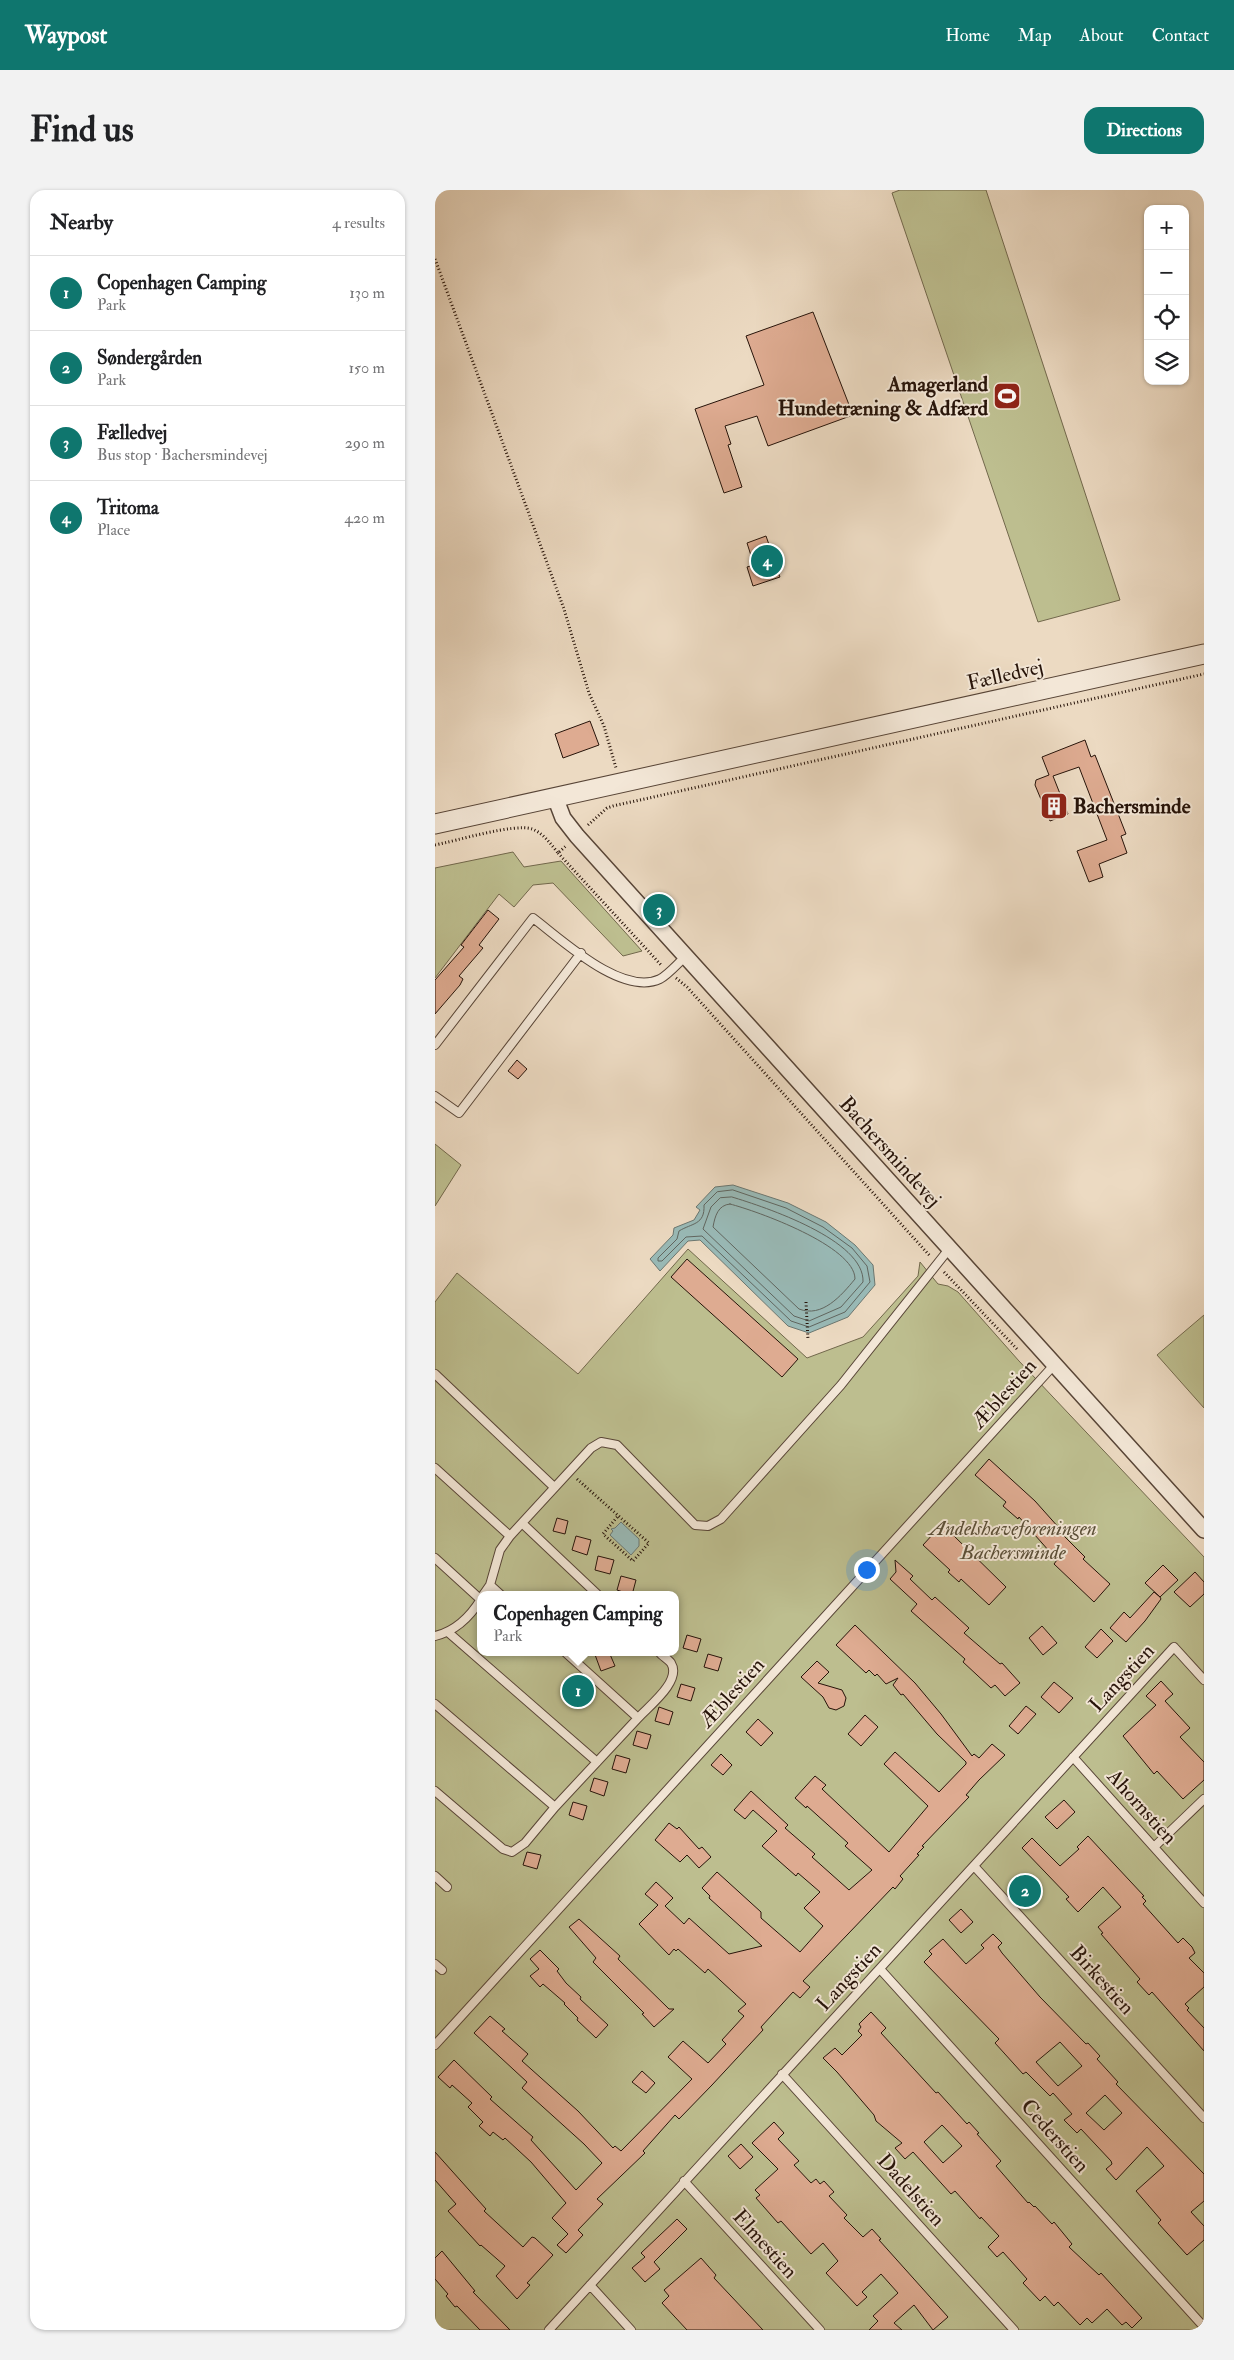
<!DOCTYPE html>
<html lang="en">
<head>
<meta charset="utf-8">
<style>
  body { margin:0; font-family:"IM FELL Double Pica",serif; background:#f2f2f2; color:#202124 }
  .controls { position:absolute; right:15px; top:15px; display:grid; overflow:hidden; border-radius:10px; box-shadow:0 1px 4px #0004 }
  .controls button { width:45px; height:45px; display:grid; place-items:center; padding:0; border:0; border-bottom:1px solid #e0e0e0; background:#fff; color:#202124; font:25px sans-serif }
  .you { position:absolute; left:431px; top:1379px; width:18px; height:18px; margin:-12px; border:4px solid #fff; border-radius:50%; background:#1a73e8; box-shadow:0 0 0 8px #1a73e833 }
  .badge { display:grid; place-items:center; width:32px; height:32px; border-radius:50%; background:#0f766e; color:#fff; font-size:16px; font-weight:700 }
  .pin { position:absolute; translate:-50% -50%; border:2px solid #fff; box-shadow:0 1px 5px #0006 }
  .popup { position:absolute; left:42px; top:1401px; width:202px; height:65px; box-sizing:border-box; display:grid; place-content:center; border-radius:10px; background:#fff; filter:drop-shadow(0 1px 4px #0005); font-size:16px; white-space:nowrap; color:#757577 }
  .popup b { font-size:19px; color:#202124 }
  .popup::after { content:''; position:absolute; left:50%; top:100%; margin-left:-10px; border:10px solid transparent; border-top-color:#fff }
  .list { margin:0; padding:0; list-style:none }
  h2 { display:flex; justify-content:space-between; align-items:center; height:65px; margin:0; padding:0 20px; font-size:21px }
  h2 small { font-size:16px; font-weight:400; color:#757577 }
  .list li { display:grid; grid-template-columns:32px 1fr auto; gap:15px; align-items:center; box-sizing:border-box; height:75px; padding:0 20px; border-top:1px solid #e0e0e0 }
  .list b { display:block; font-size:19px; white-space:nowrap }
  .list p { margin:0; font-size:16px; white-space:nowrap; color:#757577 }
  .list em { font-size:16px; font-style:normal; color:#757577 }
  .icon { flex:none; width:28px; height:28px; fill:none; stroke:currentColor; stroke-width:2; stroke-linecap:round; stroke-linejoin:round }
  .map { position:relative; flex:none; width:769px; height:2140px; overflow:hidden; border-radius:15px }
  header { display:flex; align-items:center; gap:30px; box-sizing:border-box; height:70px; padding:0 25px; background:#0f766e; color:#fff }
  header strong { font-size:24px }
  nav { display:flex; gap:28px; margin-inline-start:auto; font-size:18px }
  .intro { display:flex; align-items:center; justify-content:space-between; box-sizing:border-box; height:120px; padding:0 30px }
  h1 { margin:0; font-size:35px }
  .button { padding:12px 22px; border-radius:15px; background:#0f766e; color:#fff; font-size:18px; font-weight:700 }
  main { display:flex; gap:30px; padding:0 30px }
  aside { flex:1; background:#fff; border-radius:15px; box-shadow:0 1px 4px #0004 }
  .map>svg:first-child { display:block }
</style>
</head>
<body>
<header>
<strong>Waypost</strong>
<nav><a>Home</a><a>Map</a><a>About</a><a>Contact</a></nav>
</header>
<div class="intro"><h1>Find us</h1><a class="button">Directions</a></div>
<main>
<aside>
<h2>Nearby<small>4 results</small></h2>
<ul class="list">
<li><span class="badge">1</span><div><b>Copenhagen Camping</b><p>Park</p></div><em>130 m</em></li>
<li><span class="badge">2</span><div><b>Søndergården</b><p>Park</p></div><em>150 m</em></li>
<li><span class="badge">3</span><div><b>Fælledvej</b><p>Bus stop · Bachersmindevej</p></div><em>290 m</em></li>
<li><span class="badge">4</span><div><b>Tritoma</b><p>Place</p></div><em>420 m</em></li>
</ul>
</aside>
<div class="map">
<svg width="769" height="2140" viewBox="0 0 769 2140">
  <rect width="100%" height="100%" fill="#ecdac2"/>
  <filter id="stains"><feTurbulence type="fractalNoise" baseFrequency=".004" numOctaves="4"/><feColorMatrix values="0 0 0 0 .2 0 0 0 0 .09 0 0 0 0 .02 0 0 0 .5 -.17"/></filter>
  <radialGradient id="worn" r=".72"><stop offset=".6" stop-color="#630" stop-opacity="0"/><stop offset="1" stop-color="#630" stop-opacity=".3"/></radialGradient>
  <path fill="#bdbe8f" stroke="#72684c" fill-rule="evenodd" d="M 465,0 L 551,0 L 685,410 L 603,432 L 457,3 Z
    M 78,662 L 89,677 L 126,671 L 207,761 L 188,766 L 118,693 L 98,695 L 79,717 L 64,704 L 0,788 L 0,678 Z
    M 0,954 L 26,975 L 0,1016 Z
    M 253,1059 L 372,1168 L 428,1147 L 483,1086 L 485,1072 L 503,1094 L 513,1096 L 523,1102 L 584,1171 L 769,1367 L 769,2140 L 0,2140 L 0,1112 L 22,1083 L 143,1184 ZM 46,1405 L 240,1405 L 240,1462 L 46,1462 Z
    M 769,1125 L 769,1218 L 722,1165 Z"/>
  <path fill="#99bab7" stroke="#6b7771" d="M 298,995 L 353,1013 L 391,1032 L 420,1055 L 438,1075 L 440,1095 L 413,1127 L 374,1143 L 353,1136 L 265,1050 L 253,1051 L 225,1081 L 215,1069 L 238,1045 L 239,1038 L 259,1030 L 265,1020 L 261,1017 L 280,997 Z
    M 186,1332 L 204,1349 L 204,1356 L 196,1365 L 175,1345 L 178,1341 L 176,1339 L 180,1338 Z"/>
  <g fill="none" stroke-linecap="round" stroke-linejoin="round">
    <path stroke="#606660" stroke-width="1" d="M 298,1000 L 351,1018 L 388,1037 L 417,1058 L 432,1076 L 435,1092 L 410,1122 L 374,1137 L 356,1131 L 267,1046 L 251,1047 L 227,1071 L 223,1071 L 223,1068 L 242,1049 L 244,1041 C 257,1033 270,1035 269,1015 L 282,1002 Z
      M 297,1007 C 330,1017 430,1050 428,1092 L 406,1117 L 374,1131 L 359,1126 L 268,1039 L 276,1017 L 285,1008 Z
      M 295,1014 C 322,1021 420,1056 420,1089 C 406,1106 387,1128 364,1119 L 278,1037 C 280,1026 283,1015 295,1014 Z"/>
  </g>
  <path fill="#deab91" stroke="#261309" fill-rule="evenodd" d="M 378,122 L 418,225 L 333,256 L 322,226 L 290,236 L 296,254 L 293,255 L 307,297 L 289,303 L 260,219 L 329,195 L 311,146 Z
    M 331,346 L 338,366 L 343,364 L 348,378 L 342,380 L 345,387 L 318,396 L 312,377 L 319,375 L 312,353 Z
    M 155,531 L 164,555 L 128,568 L 120,544 Z
    M 650,550 L 656,567 L 660,565 L 691,644 L 686,646 L 692,663 L 664,674 L 668,687 L 654,692 L 642,661 L 672,650 L 644,577 L 618,586 L 633,624 L 615,631 L 600,595 L 601,590 L 614,585 L 607,567 Z
    M 53,720 L 64,729 L 44,755 L 48,758 L 24,786 L 28,789 L 25,795 L 0,824 L 0,790 L 29,757 L 26,755 Z
    M 82,870 L 92,879 L 83,889 L 73,881 Z
    M 252,1069 L 363,1169 L 347,1187 L 236,1087 Z
    M 554,1269 L 600,1311 L 625,1339 L 623,1340 L 650,1367 L 648,1369 L 675,1394 L 659,1412 L 619,1374 L 622,1370 L 584,1327 L 583,1329 L 568,1316 L 571,1312 L 540,1285 Z
    M 122,1328 L 133,1331 L 130,1344 L 118,1341 Z
    M 510,1331 L 521,1341 L 518,1345 L 571,1397 L 554,1415 L 526,1389 L 524,1392 L 513,1382 L 515,1380 L 488,1355 Z
    M 141,1346 L 156,1350 L 152,1365 L 137,1360 Z
    M 163,1366 L 179,1370 L 175,1384 L 160,1380 Z
    M 460,1370 L 478,1386 L 475,1389 L 497,1410 L 500,1407 L 534,1438 L 529,1443 L 565,1474 L 567,1473 L 585,1493 L 570,1506 L 560,1495 L 556,1498 L 528,1472 L 530,1469 L 476,1421 L 482,1414 L 455,1389 L 461,1382 Z
    M 728,1375 L 743,1390 L 725,1407 L 726,1409 L 710,1431 L 691,1452 L 675,1438 L 689,1422 L 695,1428 L 719,1402 L 725,1407 L 710,1393 Z
    M 760,1382 L 769,1392 L 769,1404 L 755,1417 L 739,1402 Z
    M 186,1386 L 201,1390 L 197,1405 L 182,1400 Z
    M 420,1435 L 480,1493 L 506,1524 L 537,1566 L 539,1564 L 544,1568 L 557,1554 L 570,1565 L 544,1590 L 531,1605 L 534,1607 L 487,1656 L 489,1657 L 482,1664 L 484,1665 L 465,1686 L 468,1689 L 460,1699 L 458,1697 L 368,1791 L 375,1797 L 365,1808 L 358,1802 L 326,1837 L 328,1840 L 277,1895 L 244,1929 L 240,1925 L 208,1961 L 210,1963 L 162,2009 L 168,2014 L 143,2040 L 148,2045 L 131,2063 L 122,2055 L 133,2044 L 117,2028 L 131,2013 L 96,1972 L 70,1948 L 68,1950 L 58,1942 L 55,1946 L 44,1936 L 48,1932 L 33,1917 L 37,1913 L 17,1895 L 15,1898 L 3,1887 L 19,1870 L 57,1907 L 55,1909 L 98,1947 L 96,1950 L 141,2000 L 167,1973 L 149,1954 L 87,1898 L 92,1892 L 39,1843 L 55,1826 L 70,1839 L 67,1841 L 93,1864 L 87,1871 L 143,1921 L 178,1958 L 180,1956 L 186,1961 L 257,1889 L 233,1867 L 248,1851 L 273,1873 L 291,1854 L 287,1850 L 309,1826 L 303,1821 L 311,1814 L 273,1779 L 270,1783 L 243,1759 L 241,1761 L 239,1759 L 234,1765 L 204,1734 L 223,1715 L 210,1704 L 221,1692 L 238,1708 L 230,1716 L 249,1734 L 254,1728 L 294,1764 L 327,1756 L 274,1708 L 275,1706 L 267,1698 L 282,1682 L 326,1722 L 326,1728 L 365,1762 L 388,1736 L 369,1718 L 385,1702 L 363,1683 L 361,1686 L 327,1656 L 342,1641 L 318,1620 L 310,1629 L 299,1620 L 316,1601 L 353,1635 L 350,1638 L 380,1664 L 377,1667 L 414,1700 L 437,1680 L 410,1656 L 413,1653 L 372,1616 L 371,1618 L 360,1608 L 380,1586 L 391,1595 L 387,1599 L 454,1662 L 493,1616 L 449,1574 L 460,1562 L 504,1602 L 531,1574 L 531,1572 L 502,1544 L 468,1504 L 466,1505 L 458,1495 L 463,1488 L 451,1494 L 442,1484 L 440,1486 L 434,1480 L 431,1483 L 401,1455 Z
    M 607,1436 L 622,1453 L 608,1465 L 594,1448 Z
    M 666,1439 L 678,1451 L 662,1468 L 650,1457 Z
    M 252,1445 L 266,1449 L 262,1462 L 248,1458 Z
    M 159,1462 L 174,1462 L 180,1476 L 166,1481 Z
    M 273,1464 L 287,1468 L 283,1481 L 269,1477 Z
    M 382,1471 L 394,1482 L 383,1493 L 407,1500 L 411,1508 L 409,1516 L 401,1520 L 394,1518 L 388,1507 L 366,1487 Z
    M 726,1491 L 738,1504 L 730,1511 L 755,1538 L 745,1547 L 769,1572 L 769,1590 L 748,1609 L 722,1581 L 719,1584 L 688,1546 L 721,1515 L 711,1506 Z
    M 619,1492 L 638,1508 L 624,1523 L 606,1507 Z
    M 246,1494 L 260,1498 L 256,1511 L 242,1507 Z
    M 591,1516 L 601,1524 L 583,1544 L 574,1536 Z
    M 224,1517 L 238,1522 L 234,1535 L 220,1531 Z
    M 430,1525 L 443,1537 L 426,1556 L 413,1544 Z
    M 323,1529 L 338,1543 L 326,1556 L 311,1542 Z
    M 202,1541 L 216,1545 L 212,1559 L 198,1555 Z
    M 286,1564 L 297,1575 L 288,1585 L 276,1575 Z
    M 181,1565 L 195,1569 L 191,1583 L 177,1579 Z
    M 159,1588 L 173,1592 L 169,1606 L 155,1601 Z
    M 629,1610 L 640,1622 L 622,1639 L 610,1627 Z
    M 138,1612 L 152,1616 L 148,1630 L 134,1625 Z
    M 234,1633 L 242,1639 L 244,1637 L 264,1659 L 267,1657 L 276,1667 L 264,1678 L 252,1665 L 245,1672 L 220,1650 Z
    M 653,1646 L 709,1706 L 707,1707 L 711,1711 L 708,1714 L 743,1753 L 748,1748 L 757,1757 L 760,1763 L 754,1768 L 769,1783 L 769,1797 L 750,1814 L 754,1818 L 752,1820 L 769,1838 L 769,1861 L 717,1802 L 714,1805 L 702,1792 L 705,1789 L 666,1744 L 668,1743 L 663,1737 L 686,1717 L 668,1697 L 643,1722 L 631,1709 L 634,1707 L 587,1658 L 597,1648 L 625,1676 L 644,1659 L 642,1657 Z
    M 92,1662 L 106,1665 L 102,1679 L 88,1675 Z
    M 526,1719 L 538,1732 L 526,1743 L 514,1730 Z
    M 144,1729 L 185,1766 L 183,1769 L 234,1819 L 239,1819 L 219,1837 L 207,1824 L 209,1823 L 158,1772 L 161,1768 L 134,1737 Z
    M 558,1744 L 567,1753 L 563,1757 L 567,1763 L 605,1807 L 651,1854 L 653,1853 L 665,1866 L 662,1869 L 683,1892 L 681,1894 L 769,1984 L 769,2011 L 756,2022 L 769,2036 L 769,2050 L 752,2065 L 723,2033 L 726,2030 L 701,2001 L 729,1976 L 712,1957 L 681,1990 L 671,1979 L 677,1974 L 676,1971 L 646,1939 L 642,1943 L 629,1930 L 637,1924 L 618,1903 L 615,1906 L 591,1882 L 588,1884 L 560,1853 L 564,1849 L 489,1772 L 497,1764 L 494,1761 L 508,1749 L 531,1774 L 549,1758 L 546,1755 ZM 625,1852 L 647,1876 L 623,1896 L 601,1872 ZM 670,1905 L 687,1923 L 669,1940 L 651,1923 Z
    M 105,1760 L 124,1779 L 122,1781 L 131,1793 L 146,1807 L 145,1809 L 173,1835 L 161,1848 L 142,1830 L 143,1828 L 129,1814 L 130,1813 L 108,1794 L 105,1797 L 95,1786 L 104,1779 L 95,1769 Z
    M 436,1822 L 451,1838 L 446,1843 L 501,1903 L 503,1902 L 532,1934 L 534,1932 L 544,1943 L 542,1944 L 566,1971 L 561,1976 L 593,2013 L 594,2012 L 599,2017 L 600,2016 L 617,2034 L 619,2032 L 637,2054 L 634,2057 L 664,2085 L 666,2083 L 707,2128 L 697,2138 L 691,2132 L 687,2135 L 672,2119 L 657,2133 L 652,2128 L 645,2135 L 623,2112 L 619,2116 L 610,2106 L 605,2111 L 588,2093 L 592,2089 L 568,2062 L 562,2067 L 553,2057 L 564,2046 L 546,2027 L 545,2029 L 520,2001 L 516,2004 L 478,1962 L 470,1969 L 460,1958 L 467,1953 L 441,1931 L 439,1925 L 402,1882 L 388,1868 L 400,1858 L 407,1865 L 427,1845 L 423,1841 L 426,1837 L 424,1834 ZM 507,1935 L 527,1956 L 508,1973 L 489,1952 Z
    M 207,1881 L 220,1893 L 211,1903 L 197,1892 Z
    M 339,1932 L 349,1943 L 343,1949 L 364,1971 L 359,1975 L 376,1993 L 381,1989 L 385,1994 L 389,1991 L 399,2002 L 394,2006 L 412,2025 L 409,2028 L 428,2047 L 437,2039 L 446,2049 L 444,2050 L 513,2127 L 498,2140 L 479,2115 L 459,2133 L 467,2140 L 434,2140 L 443,2131 L 438,2126 L 463,2103 L 446,2084 L 427,2102 L 432,2107 L 422,2116 L 391,2083 L 403,2071 L 388,2053 L 376,2064 L 346,2031 L 343,2033 L 321,2008 L 325,2005 L 320,2000 L 343,1979 L 317,1953 Z
    M 306,1954 L 318,1967 L 305,1979 L 293,1966 Z
    M 0,1962 L 51,2019 L 49,2021 L 88,2057 L 97,2047 L 100,2048 L 118,2065 L 92,2093 L 95,2095 L 82,2109 L 61,2086 L 70,2076 L 46,2055 L 45,2056 L 13,2021 L 21,2014 L 0,1990 Z
    M 242,2029 L 252,2039 L 219,2072 L 225,2079 L 210,2092 L 197,2078 L 210,2067 L 206,2063 Z
    M 7,2061 L 40,2101 L 38,2102 L 75,2140 L 45,2140 L 22,2116 L 20,2117 L 11,2106 L 13,2104 L 0,2089 L 0,2068 Z
    M 266,2068 L 281,2085 L 279,2088 L 328,2140 L 252,2140 L 227,2113 L 234,2106 L 229,2100 Z"/>
  <g fill="none" stroke-linecap="round" stroke-linejoin="round">
    <g stroke="#584537" stroke-width="10">
      <path id="service" d="M 0,855 L 98,728 C 126,749 187,807 225,789 C 234,784 243,773 251,766
        M 0,906 L 24,923 L 146,763
        M 0,1184 L 119,1297
        M 0,1278 L 75,1346
        M 87,1333 L 163,1405
        M 0,1368 L 45,1409
        M 55,1395 L 66,1405
        M 48,1405 L 55,1395 L 65,1360 L 75,1346 L 156,1258 L 166,1252 L 182,1255 L 260,1335 L 273,1336 L 286,1329 L 406,1195 L 514,1059
        M 14,1443 L 162,1572
        M 0,1446 C 21,1441 35,1427 46,1409
        M 0,1514 L 120,1617
        M 203,1528 C 214,1516 247,1491 236,1473 C 233,1469 227,1466 224,1462
        M 638,1567 L 769,1713
        M 0,1601 L 68,1659 L 77,1662 L 90,1653 L 120,1617 L 203,1528 L 130,1462
        M 719,1657 L 769,1609
        M 539,1676 L 769,1928
        M 0,1686 L 12,1697
        M 0,1774 L 7,1780
        M 445,1779 L 769,2137
        M 0,1855 L 619,1175
        M 347,1884 L 579,2140
        M 249,1991 L 385,2140
        M 155,2095 L 196,2140
        M 114,2140 L 739,1457 L 769,1490"/>
    </g>
    <g stroke="#584537" stroke-width="18">
      <path id="minor" d="M 120,607 L 128,628 L 142,646 L 769,1340"/>
    </g>
    <g stroke="#584537" stroke-width="21">
      <path id="tertiary" d="M 0,634 L 769,464"/>
    </g>
    <path stroke="#261309" stroke-width="3" stroke-dasharray="1 2.5" stroke-linecap="butt" d="M 0,69 L 129,419 L 154,503 L 169,536 L 181,578
      M 153,635 L 172,618 L 178,616 L 769,484
      M 0,655 C 21,651 79,633 97,639 C 108,643 115,653 123,663 L 132,655
      M 123,663 L 227,776
      M 241,788 L 252,797 L 495,1066
      M 509,1082 L 582,1159
      M 371,1112 L 373,1150
      M 142,1289 L 214,1353 L 198,1371 L 168,1344 L 183,1326"/>
    <use href="#service" stroke="#f3e7d7" stroke-width="8"/>
    <use href="#minor" stroke="#f3e7d7" stroke-width="15"/>
    <use href="#tertiary" stroke="#f3e7d7" stroke-width="19"/>
  </g>
  <defs>
    <g id="stadium-square" transform="scale(1.4375)"><rect x="-9" y="-9" width="18" height="18" rx="4" fill="#8f2418" stroke="#f3e7d7"/><path d="M0-5a6.5 5 0 1 0 0 10a6.5 5 0 1 0 0-10ZM-3.5-1.8h7v3.6h-7Z" fill="#fff"/></g>
    <g id="building-square" transform="scale(1.4375)"><rect x="-9" y="-9" width="18" height="18" rx="4" fill="#8f2418" stroke="#f3e7d7"/><path d="M-4-6H4V6H1V3H-1V6H-4ZM-2.5-4.3h1.7v1.8h-1.7ZM.8-4.3h1.7v1.8H.8ZM-2.5-1h1.7V.8h-1.7ZM.8-1h1.7V.8H.8Z" fill="#fff"/></g>
  </defs>
  <g fill-rule="evenodd">
    <use href="#stadium-square" x="572" y="206"/>
    <use href="#building-square" x="619" y="616"/>
  </g>
  <g text-anchor="middle" dominant-baseline="central" stroke-width="4" stroke-linejoin="round" paint-order="stroke">
    <g font-size="21" font-weight="bold" fill="#261309" stroke="#f3e7d7" text-anchor="end">
      <text x="553" y="194">Amagerland<tspan x="553" dy="24">Hundetræning &amp; Adfærd</tspan></text>
      <text x="638" y="616" text-anchor="start">Bachersminde</text>
    </g>
    <g font-size="21" fill="#261309" stroke="#f3e7d7">
      <text transform="translate(570 485) rotate(-13)">Fælledvej</text>
      <text transform="translate(455 962) rotate(48)">Bachersmindevej</text>
      <text transform="translate(569 1204) rotate(-48)">Æblestien</text>
      <text transform="translate(687 1488) rotate(-47)">Langstien</text>
      <text transform="translate(297 1503) rotate(-48)">Æblestien</text>
      <text transform="translate(707 1617) rotate(48)">Ahornstien</text>
      <text transform="translate(414 1787) rotate(-47)">Langstien</text>
      <text transform="translate(667 1790) rotate(48)">Birkestien</text>
      <text transform="translate(620 1946) rotate(48)">Cederstien</text>
      <text transform="translate(476 2000) rotate(48)">Dadelstien</text>
      <text transform="translate(330 2054) rotate(48)">Elmestien</text>
    </g>
    <g font-size="21" font-style="italic" fill="#5b4f38" stroke="#f3e7d7">
      <text x="578" y="1338">Andelshaveforeningen<tspan x="578" dy="24">Bachersminde</tspan></text>
    </g>
  </g>
  <rect width="100%" height="100%" filter="url(#stains)"/>
  <rect width="100%" height="100%" fill="url(#worn)"/>
</svg>
<div class="controls">
<button>+</button>
<button>−</button>
<button><svg class="icon" aria-label="locate" viewBox="0 0 24 24"><circle cx="12" cy="12" r="6"/><path d="M12 2v4M12 18v4M2 12h4M18 12h4"/></svg></button>
<button><svg class="icon" aria-label="layers" viewBox="0 0 24 24"><path d="M12 4l9 5-9 5-9-5zM3 14l9 5 9-5"/></svg></button>
</div>
<div class="you"></div>
<div class="pin badge" style="left:143px;top:1501px">1</div>
<div class="popup"><b>Copenhagen Camping</b>Park</div>
<div class="pin badge" style="left:590px;top:1701px">2</div>
<div class="pin badge" style="left:224px;top:720px">3</div>
<div class="pin badge" style="left:332px;top:371px">4</div>
</div>
</main>
</body>
</html>
